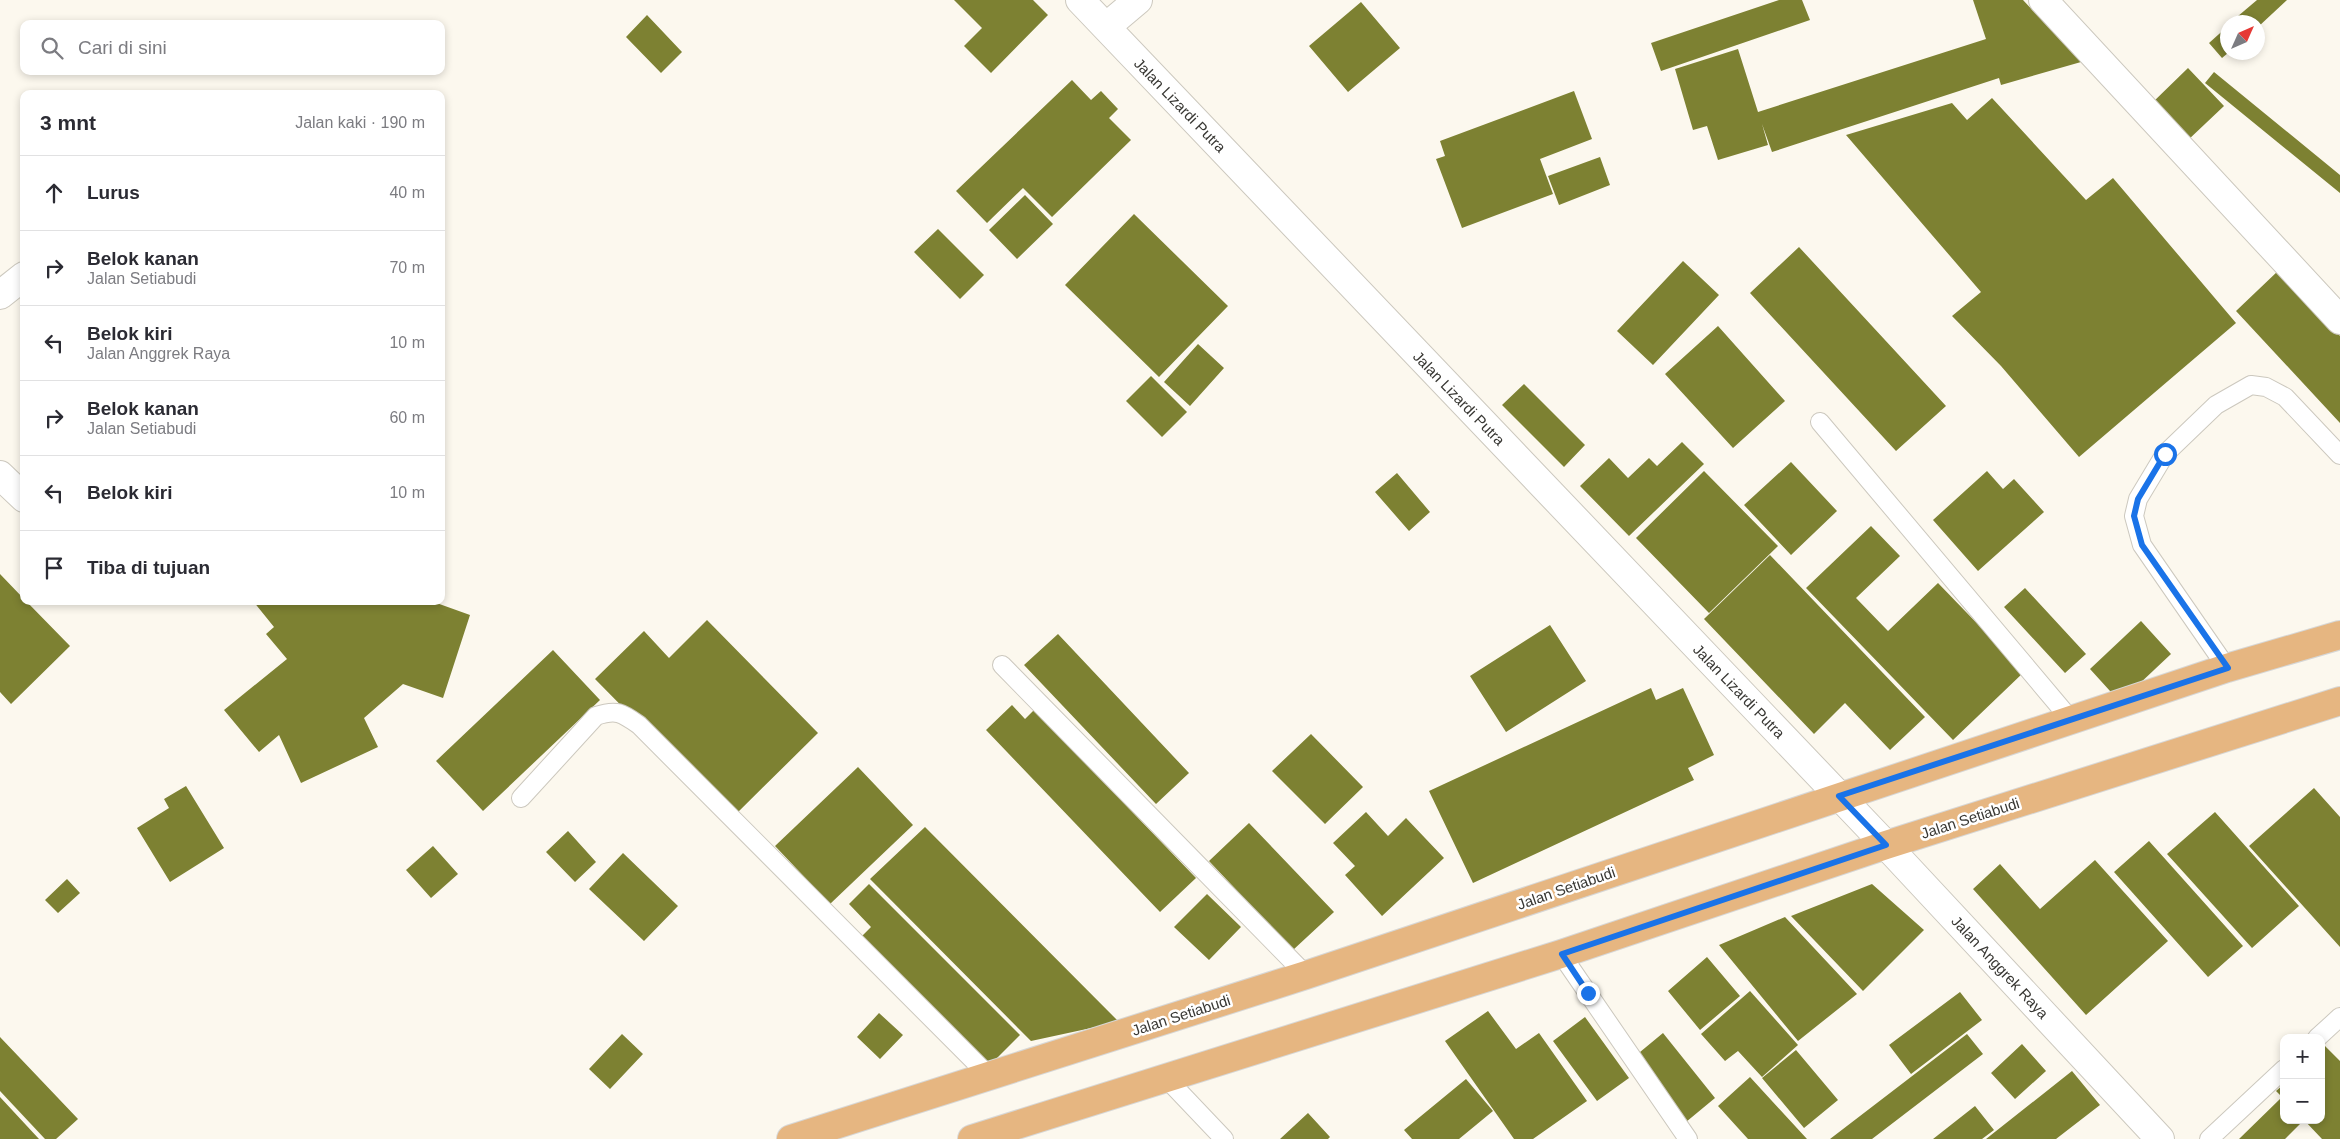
<!DOCTYPE html>
<html lang="id">
<head>
<meta charset="utf-8">
<style>
  body { margin:0; font-family:Arial,sans-serif; background:#f2f2f3; color:#2b2b33 }
  .controls { position:absolute; right:15px; bottom:15px; display:grid; overflow:hidden; border-radius:10px; box-shadow:0 2px 8px #0003 }
  .controls button { width:45px; height:45px; display:grid; place-items:center; padding:0; border:0; border-bottom:1px solid #e1e1e2; background:#fff; color:#2b2b33; font:25px sans-serif }
  .compass { position:absolute; left:2220px; top:15px; width:45px; height:45px; border-radius:50%; background:#fff; box-shadow:0 2px 8px #0003; rotate:45deg }
  .stop { position:absolute; width:15px; height:15px; margin:-11px; border:4px solid #1a73e8; border-radius:50%; background:#fff }
  .stop.end { background:#1a73e8; border-color:#fff; box-shadow:0 1px 5px #0008 }
  .list { margin:0; padding:0; list-style:none }
  h2 { display:flex; justify-content:space-between; align-items:center; height:65px; margin:0; padding:0 20px; font-size:21px }
  h2 small { font-size:16px; font-weight:400; color:#7c7c81 }
  .list li { display:grid; grid-template-columns:32px 1fr auto; gap:15px; align-items:center; box-sizing:border-box; height:75px; padding:0 20px; border-top:1px solid #e1e1e2 }
  .list b { display:block; font-size:19px; white-space:nowrap }
  .list p { margin:0; font-size:16px; white-space:nowrap; color:#7c7c81 }
  .list em { font-size:16px; font-style:normal; color:#7c7c81 }
  .icon { flex:none; width:28px; height:28px; fill:none; stroke:currentColor; stroke-width:2; stroke-linecap:round; stroke-linejoin:round }
  .map { position:relative; flex:none; width:2340px; height:1139px; overflow:hidden }
  .search { position:absolute; background:#fff; box-shadow:0 2px 8px #0003; left:20px; top:20px; width:425px; height:55px; display:flex; align-items:center; gap:12px; box-sizing:border-box; padding:0 18px; border-radius:10px; color:#7c7c81; font-size:19px }
  .panel { position:absolute; background:#fff; box-shadow:0 2px 8px #0003; left:20px; top:90px; width:425px; height:515px; border-radius:10px }
  .map>svg:first-child { display:block }
</style>
</head>
<body>
<div class="map">
<svg width="2340" height="1139" viewBox="0 0 2340 1139">
  <rect width="100%" height="100%" fill="#fcf8ee"/>
  <path fill="#7d8132" d="M 954,0 L 1033,0 L 1048,15 L 991,73 L 964,46 L 982,28 Z
    M 1779,0 L 1802,0 L 1810,20 L 1661,71 L 1651,43 Z
    M 1973,0 L 2023,0 L 2081,62 L 2001,85 L 1999,78 L 1772,152 L 1762,124 L 1768,145 L 1718,160 L 1707,126 L 1693,130 L 1675,69 L 1738,49 L 1758,112 L 1986,39 Z
    M 2257,0 L 2287,0 L 2258,27 L 2258,22 L 2231,22 Z
    M 1361,2 L 1400,48 L 1348,92 L 1309,46 Z
    M 647,15 L 682,52 L 661,73 L 626,37 Z
    M 2228,26 L 2228,53 L 2222,58 L 2209,43 Z
    M 2188,68 L 2224,106 L 2187,141 L 2151,104 Z
    M 2214,72 L 2340,175 L 2340,193 L 2205,83 Z
    M 1072,80 L 1091,100 L 1101,91 L 1118,109 L 1109,118 L 1131,140 L 1052,217 L 1023,188 L 987,223 L 956,191 Z
    M 1574,91 L 1592,139 L 1540,159 L 1553,194 L 1462,228 L 1436,159 L 1445,156 L 1440,141 Z
    M 1992,98 L 2086,200 L 2113,178 L 2236,323 L 2079,457 L 2001,366 L 1952,316 L 1981,292 L 1846,135 L 1952,103 L 1967,120 Z
    M 1600,157 L 1610,185 L 1559,205 L 1548,176 Z
    M 1025,195 L 1053,224 L 1017,259 L 989,230 Z
    M 1134,214 L 1228,306 L 1159,377 L 1065,285 Z
    M 938,229 L 984,275 L 960,299 L 914,252 Z
    M 1799,247 L 1946,406 L 1896,451 L 1750,293 Z
    M 1683,261 L 1719,295 L 1653,365 L 1617,331 Z
    M 2279,270 L 2340,336 L 2340,423 L 2236,311 Z
    M 1718,326 L 1785,401 L 1733,448 L 1665,374 Z
    M 1198,344 L 1224,368 L 1190,406 L 1164,382 Z
    M 1151,376 L 1187,412 L 1162,437 L 1126,401 Z
    M 1524,384 L 1585,445 L 1564,467 L 1502,405 Z
    M 1682,442 L 1704,464 L 1629,536 L 1580,486 L 1609,458 L 1628,478 L 1649,458 L 1657,466 Z
    M 1791,462 L 1837,511 L 1791,555 L 1744,505 Z
    M 1704,471 L 1778,546 L 1709,613 L 1636,538 Z
    M 1987,471 L 2003,489 L 2014,479 L 2044,512 L 1978,571 L 1933,520 Z
    M 1397,473 L 1430,512 L 1409,531 L 1375,492 Z
    M 1871,526 L 1900,556 L 1856,598 L 1888,631 L 1938,583 L 2024,672 L 1953,740 L 1806,588 Z
    M 1770,555 L 1925,717 L 1890,750 L 1845,703 L 1814,734 L 1704,619 Z
    M 0,574 L 24,599 L 24,601 L 26,601 L 70,646 L 11,704 L 0,692 Z
    M 2025,588 L 2086,654 L 2065,673 L 2004,607 Z
    M 253,601 L 297,601 L 300,605 L 304,601 L 431,601 L 470,615 L 443,698 L 403,684 L 364,718 L 378,747 L 301,783 L 279,735 L 259,752 L 224,710 L 287,659 L 266,634 L 274,627 Z
    M 707,620 L 818,733 L 732,818 L 595,679 L 644,631 L 669,658 Z
    M 2141,621 L 2171,654 L 2120,702 L 2090,669 Z
    M 1550,625 L 1586,681 L 1506,732 L 1470,676 Z
    M 1058,634 L 1189,773 L 1156,804 L 1024,665 Z
    M 553,650 L 600,700 L 483,811 L 436,761 Z
    M 1651,688 L 1656,700 L 1683,688 L 1714,755 L 1688,768 L 1694,780 L 1473,883 L 1429,791 Z
    M 1012,705 L 1025,719 L 1034,710 L 1196,878 L 1160,912 L 986,730 Z
    M 1311,734 L 1363,787 L 1325,824 L 1272,771 Z
    M 858,767 L 913,825 L 830,904 L 775,846 Z
    M 186,786 L 224,848 L 170,882 L 137,828 L 169,808 L 164,799 Z
    M 2314,788 L 2340,817 L 2340,947 L 2249,846 Z
    M 1366,812 L 1388,836 L 1406,818 L 1444,858 L 1382,916 L 1345,875 L 1355,866 L 1333,843 Z
    M 2215,812 L 2299,906 L 2252,948 L 2167,854 Z
    M 1249,823 L 1334,912 L 1293,950 L 1209,861 Z
    M 925,827 L 1119,1022 L 1031,1041 L 870,879 Z
    M 568,831 L 596,862 L 575,882 L 546,852 Z
    M 2149,841 L 2243,946 L 2208,977 L 2114,872 Z
    M 433,846 L 458,874 L 431,898 L 406,870 Z
    M 623,853 L 678,906 L 644,941 L 589,889 Z
    M 2095,860 L 2168,941 L 2086,1015 L 1973,889 L 2000,864 L 2040,909 Z
    M 67,879 L 80,893 L 58,913 L 45,900 Z
    M 869,884 L 1020,1035 L 988,1067 L 859,939 L 871,927 L 849,904 Z
    M 1872,884 L 1924,930 L 1863,991 L 1791,916 Z
    M 1207,894 L 1241,927 L 1209,960 L 1174,927 Z
    M 1785,917 L 1857,994 L 1798,1041 L 1719,945 Z
    M 1707,957 L 1740,996 L 1700,1030 L 1668,991 Z
    M 1750,991 L 1798,1045 L 1762,1077 L 1738,1051 L 1725,1061 L 1701,1034 Z
    M 1960,992 L 1982,1020 L 1911,1074 L 1889,1045 Z
    M 1488,1011 L 1516,1049 L 1539,1033 L 1587,1101 L 1533,1139 L 1514,1139 L 1445,1041 Z
    M 879,1013 L 903,1035 L 880,1059 L 857,1037 Z
    M 1585,1017 L 1629,1078 L 1597,1101 L 1553,1041 Z
    M 1663,1033 L 1715,1098 L 1686,1122 L 1634,1057 Z
    M 622,1034 L 643,1054 L 610,1089 L 589,1069 Z
    M 1967,1034 L 1983,1054 L 1872,1139 L 1830,1139 Z
    M 0,1037 L 78,1119 L 56,1139 L 45,1139 L 0,1091 Z
    M 2022,1044 L 2046,1071 L 2015,1099 L 1991,1073 Z
    M 2325,1046 L 2340,1061 L 2340,1139 L 2322,1139 L 2304,1120 L 2321,1120 L 2321,1049 Z
    M 1796,1050 L 1838,1100 L 1804,1128 L 1762,1078 Z
    M 2072,1071 L 2100,1105 L 2056,1139 L 1986,1139 Z
    M 1750,1077 L 1807,1139 L 1748,1139 L 1718,1106 Z
    M 1466,1079 L 1493,1111 L 1459,1139 L 1412,1139 L 1404,1130 Z
    M 2284,1084 L 2284,1099 L 2276,1091 Z
    M 0,1097 L 39,1139 L 0,1139 Z
    M 2281,1098 L 2284,1101 L 2284,1120 L 2304,1120 L 2285,1139 L 2239,1139 Z
    M 1975,1106 L 1994,1130 L 1982,1139 L 1933,1139 Z
    M 1308,1113 L 1330,1137 L 1328,1139 L 1280,1139 Z"/>
  <g fill="none" stroke-linecap="round" stroke-linejoin="round">
    <g stroke="#ccc8be" stroke-width="20">
      <path id="service" d="M 1820,422 L 2071,720
        M 1002,665 L 1306,975
        M 2227,668 L 2142,545 L 2134,516 L 2138,499 L 2165,454 L 2216,405 L 2251,385 L 2266,387 L 2285,397 L 2340,455
        M 521,798 L 596,716 C 617,709 622,713 639,725 L 990,1077
        M 1561,954 L 1688,1139
        M 2317,1038 L 2340,1017
        M 1167,1079 L 1224,1139
        M 2209,1139 L 2284,1069"/>
    </g>
    <g stroke="#ccc8be" stroke-width="30">
      <path id="minor" d="M 1080,0 L 1886,845 L 2160,1139
        M 2043,0 L 2340,320
        M 1106,27 L 1138,0
        M 0,295 L 24,276
        M 0,475 L 24,498"/>
    </g>
    <g stroke="#d7d7d6" stroke-width="30">
      <path id="primary" d="M 791,1139 L 1306,975 L 2227,668 L 2340,635
        M 972,1139 L 1561,954 L 1886,845 L 2340,701"/>
    </g>
    <use href="#service" stroke="#fff" stroke-width="18"/>
    <use href="#minor" stroke="#fff" stroke-width="28"/>
    <use href="#primary" stroke="#e6b681" stroke-width="28"/>
  </g>
  <g fill="none" stroke-linecap="round" stroke-linejoin="round">
    <path stroke="#1a73e8" stroke-width="6" d="M 1588,993 L 1562,954 L 1886,845 L 1839,796 L 2228,668 L 2142,545 L 2134,516 L 2138,499 L 2165,454"/>
  </g>
  <g text-anchor="middle" dominant-baseline="central" stroke-width="5" stroke-linejoin="round" paint-order="stroke">
    <g font-size="15" fill="#393834" stroke="#fff">
      <text transform="translate(1180 105) rotate(46)">Jalan Lizardi Putra</text>
      <text transform="translate(1459 398) rotate(46)">Jalan Lizardi Putra</text>
      <text transform="translate(1739 691) rotate(46)">Jalan Lizardi Putra</text>
      <text transform="translate(1970 818) rotate(-18)">Jalan Setiabudi</text>
      <text transform="translate(1566 888) rotate(-19)">Jalan Setiabudi</text>
      <text transform="translate(2000 967) rotate(47)">Jalan Anggrek Raya</text>
      <text transform="translate(1181 1015) rotate(-18)">Jalan Setiabudi</text>
    </g>
  </g>
</svg>
<div class="controls">
<button>+</button>
<button>−</button>
</div>
<svg class="compass" viewBox="-18 -18 36 36"><path d="M0-13l5 13h-10z" fill="#e53935"/><path d="M0 13l5-13h-10z" fill="#7c7c81"/></svg>
<div class="stop" style="left:2165px;top:454px"></div>
<div class="stop end" style="left:1588px;top:993px"></div>
<div class="search"><svg class="icon" aria-label="search" viewBox="0 0 24 24"><circle cx="10" cy="10" r="6"/><path d="M15 15l6 6"/></svg>Cari di sini</div>
<section class="panel">
<h2>3 mnt<small>Jalan kaki · 190 m</small></h2>
<ul class="list">
<li><svg class="icon" aria-label="ahead" viewBox="0 0 24 24"><path d="M12 20V5M6 11l6-6 6 6"/></svg><div><b>Lurus</b></div><em>40 m</em></li>
<li><svg class="icon" aria-label="right" viewBox="0 0 24 24"><path d="M7 20v-9h11M14 6l5 5-5 5"/></svg><div><b>Belok kanan</b><p>Jalan Setiabudi</p></div><em>70 m</em></li>
<li><svg class="icon" aria-label="left" viewBox="0 0 24 24"><path d="M17 20v-9H6M10 6l-5 5 5 5"/></svg><div><b>Belok kiri</b><p>Jalan Anggrek Raya</p></div><em>10 m</em></li>
<li><svg class="icon" aria-label="right" viewBox="0 0 24 24"><path d="M7 20v-9h11M14 6l5 5-5 5"/></svg><div><b>Belok kanan</b><p>Jalan Setiabudi</p></div><em>60 m</em></li>
<li><svg class="icon" aria-label="left" viewBox="0 0 24 24"><path d="M17 20v-9H6M10 6l-5 5 5 5"/></svg><div><b>Belok kiri</b></div><em>10 m</em></li>
<li><svg class="icon" aria-label="arrive" viewBox="0 0 24 24"><path d="M6 21V4h12l-3 4 3 4H6"/></svg><div><b>Tiba di tujuan</b></div></li>
</ul>
</section>
</div>
</body>
</html>
